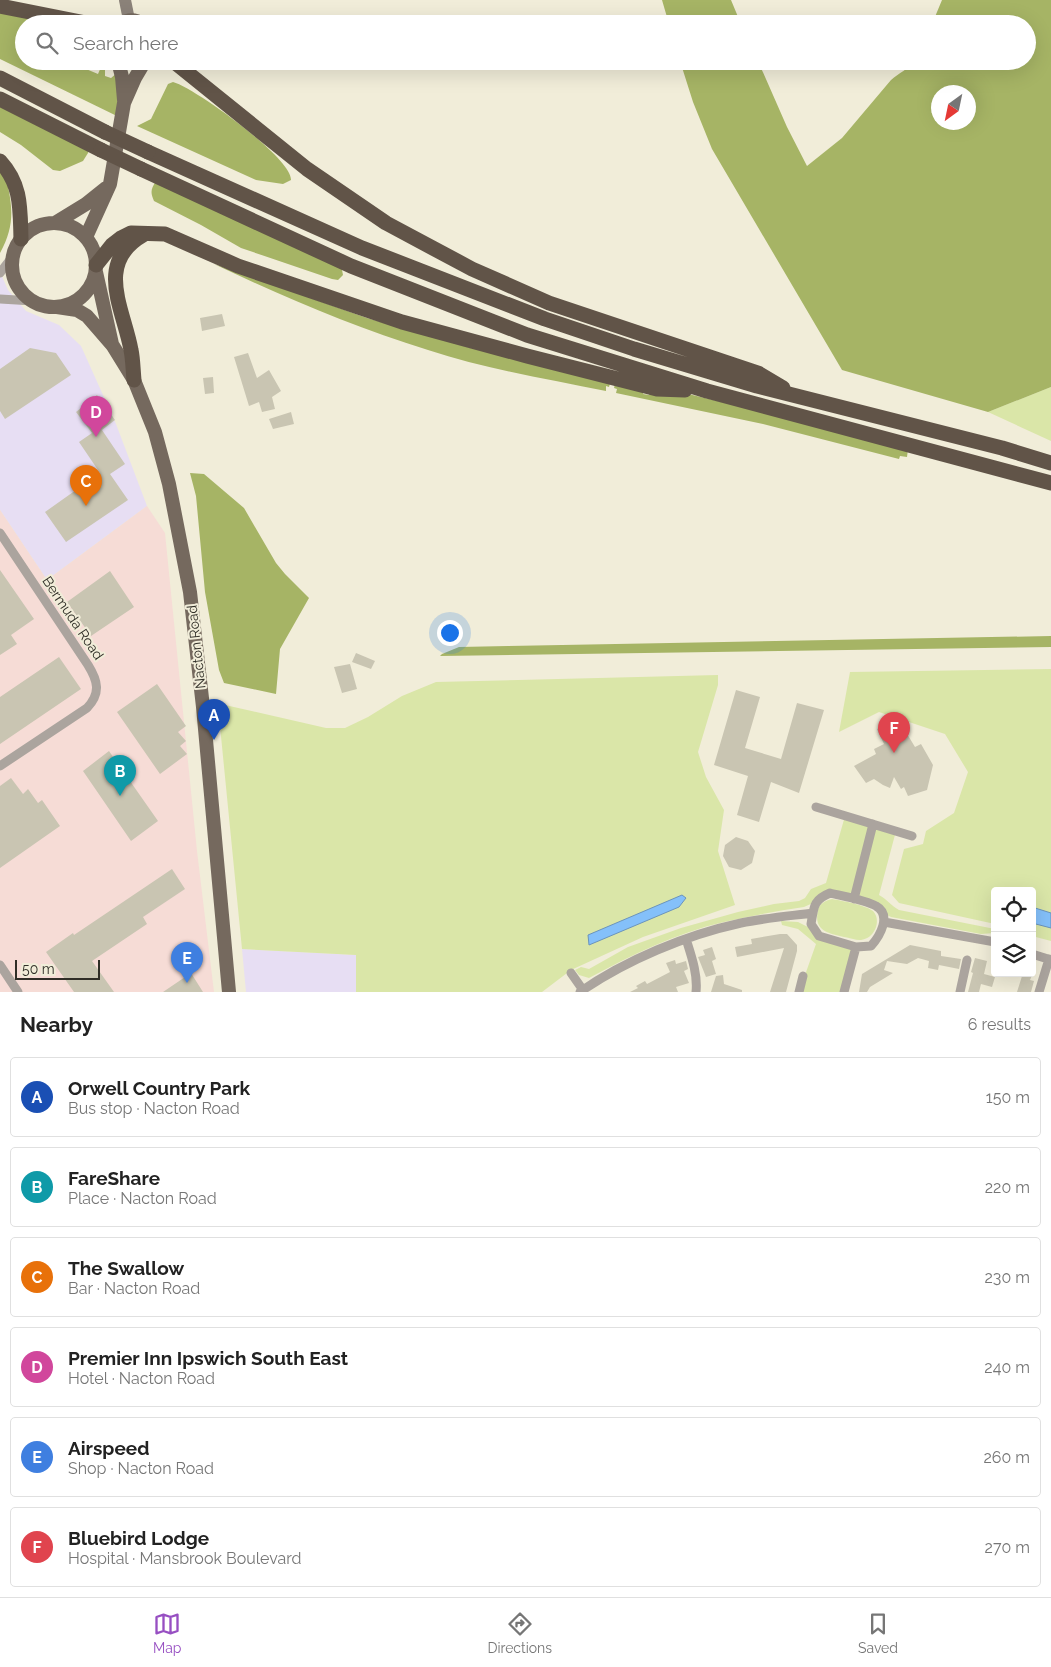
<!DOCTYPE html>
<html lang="en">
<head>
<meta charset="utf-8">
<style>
  body { margin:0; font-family:Raleway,sans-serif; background:#f6f6f6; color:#222 }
  .controls { position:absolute; right:15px; bottom:15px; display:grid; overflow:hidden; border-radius:5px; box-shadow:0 5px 20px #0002 }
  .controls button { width:45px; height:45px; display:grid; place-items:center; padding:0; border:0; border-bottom:1px solid #e0e0e0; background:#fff; color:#222; font:25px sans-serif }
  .compass { position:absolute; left:931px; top:85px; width:45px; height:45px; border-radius:50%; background:#fff; box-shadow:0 5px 20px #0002; rotate:213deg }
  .scale { position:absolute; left:15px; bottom:12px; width:85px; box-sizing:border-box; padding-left:5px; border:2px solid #302e27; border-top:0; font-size:14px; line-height:18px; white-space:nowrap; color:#302e27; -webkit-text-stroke:4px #f1edd9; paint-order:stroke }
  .you { position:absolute; left:449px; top:632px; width:18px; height:18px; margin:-12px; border:4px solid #fff; border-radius:50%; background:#1a73e8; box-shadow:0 0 0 8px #1a73e833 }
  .badge { display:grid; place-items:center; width:32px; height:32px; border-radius:50%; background:#974fc2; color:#fff; font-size:16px; font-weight:700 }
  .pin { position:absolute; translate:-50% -41px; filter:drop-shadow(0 1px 2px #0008) }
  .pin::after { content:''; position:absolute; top:26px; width:18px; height:15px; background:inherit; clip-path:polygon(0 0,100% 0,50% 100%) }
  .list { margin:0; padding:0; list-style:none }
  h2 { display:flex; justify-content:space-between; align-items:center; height:65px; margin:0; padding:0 20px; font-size:21px }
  h2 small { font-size:16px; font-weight:400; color:#767676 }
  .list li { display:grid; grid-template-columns:32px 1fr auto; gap:15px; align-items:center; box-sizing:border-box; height:80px; margin:0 10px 10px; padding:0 10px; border:1px solid #e0e0e0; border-radius:5px }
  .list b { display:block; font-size:19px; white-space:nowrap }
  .list p { margin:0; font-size:16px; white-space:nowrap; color:#767676 }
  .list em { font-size:16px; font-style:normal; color:#767676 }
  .icon { flex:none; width:28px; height:28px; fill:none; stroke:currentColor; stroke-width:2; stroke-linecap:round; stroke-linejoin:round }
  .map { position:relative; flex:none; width:1051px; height:992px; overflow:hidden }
  .search { position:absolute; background:#fff; box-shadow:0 5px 20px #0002; left:15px; right:15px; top:15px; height:55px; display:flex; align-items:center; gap:12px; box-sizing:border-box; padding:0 18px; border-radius:28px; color:#767676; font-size:19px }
  .sheet { height:605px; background:#fff }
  nav { display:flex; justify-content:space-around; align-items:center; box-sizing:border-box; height:70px; border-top:1px solid #e0e0e0; background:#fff; font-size:14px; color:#767676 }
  nav a { display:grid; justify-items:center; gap:2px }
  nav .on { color:#974fc2 }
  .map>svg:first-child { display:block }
</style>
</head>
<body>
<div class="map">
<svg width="1051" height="992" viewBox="0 0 1051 992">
  <rect width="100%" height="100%" fill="#f1edd9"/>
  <path fill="#e7def3" d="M 0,272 L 8,290 L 26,311 L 59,325 L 81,346 L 116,424 L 147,506 L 47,580 L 0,510 Z
    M 242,949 L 356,955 L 356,992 L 246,992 Z"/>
  <path fill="#f6dcd6" d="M 147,506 L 165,533 L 197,851 L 214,992 L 0,992 L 0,510 L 47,580 Z"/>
  <path fill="#dae6a8" d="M 1051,387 L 1051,441 L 988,412 Z
    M 1051,669 L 1051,941 L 1032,936 L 1032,891 L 995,891 L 995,924 L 899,903 L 892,895 L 904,849 L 923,844 L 926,831 L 954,813 L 968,772 L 945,734 L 879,712 L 839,732 L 850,672 Z
    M 718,675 L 718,685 L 698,752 L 706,777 L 724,810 L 718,851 L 735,905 L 643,937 L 571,970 L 542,992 L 356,992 L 356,955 L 242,949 L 219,716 L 225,705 L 326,728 L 345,728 L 368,717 L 402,696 L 436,682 Z
    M 845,816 L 896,831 L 879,895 C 887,899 891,906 899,910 L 995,929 L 995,933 L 981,934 L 891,917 L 883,913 L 876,906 L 830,893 L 815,902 L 804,907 C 777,911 750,916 724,922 C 676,933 632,955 589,978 L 579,975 L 575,970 L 581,967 L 589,969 L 628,947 L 681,928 L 738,912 L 774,904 L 799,901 L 805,898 L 811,889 L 826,883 Z
    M 832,899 C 843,901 865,905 873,911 C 883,921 873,945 853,939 C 836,934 812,935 818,910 C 820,903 825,901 832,899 Z
    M 781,921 L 798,922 L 808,927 L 815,936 L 856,947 L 844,992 L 799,992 L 816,944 L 798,929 L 782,925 Z"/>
  <path fill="#a6b465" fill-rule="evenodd" d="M 662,0 L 731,0 L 741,24 L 669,24 Z
    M 942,0 L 1051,0 L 1051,387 L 988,412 L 842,370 L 712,149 L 693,102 L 680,61 L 758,61 L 787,127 L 807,166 L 842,138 L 891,80 C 899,73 908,69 915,61 L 1027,61 L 1027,24 L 932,24 ZM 938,92 L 968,92 L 968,122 L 938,122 Z
    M 0,8 L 47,24 L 24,24 L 24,61 L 67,61 L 98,74 L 101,67 L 105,70 L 105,76 L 111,78 L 117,73 L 121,118 L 0,59 Z
    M 173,82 C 195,88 292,158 291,180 L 283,184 L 256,180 L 137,126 L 151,119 L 168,84 Z
    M 0,105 L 89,149 L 88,153 L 83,161 L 60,171 L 53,170 L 21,145 L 0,132 Z
    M 0,165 L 3,165 C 11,199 18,221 0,253 Z
    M 156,181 L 341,265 L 343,275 L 338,280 L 332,279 L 241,248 L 201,225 L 154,201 C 150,192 151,189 156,181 Z
    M 214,264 L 367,318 L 471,348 L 646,384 L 835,429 L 908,449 L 907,457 L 900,456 L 899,459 L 763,424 L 616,393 L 617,389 L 614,388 L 615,384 L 644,390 L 643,394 L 649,395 L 651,389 L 611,380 L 609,387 L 606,386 L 606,391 C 547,379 486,369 428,350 C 354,327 284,297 214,264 Z
    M 190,473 L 204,474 L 244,508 L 276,563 L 285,574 L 309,598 L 280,649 L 276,694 L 224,683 L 219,670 L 205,592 L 196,496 Z
    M 1051,636 L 1051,647 L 440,656 L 442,654 L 459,647 L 508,646 Z"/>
  <path fill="#84c0fa" stroke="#6b94bb" d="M 682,895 L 686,898 L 679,907 L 589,945 L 588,935 Z
    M 1032,907 L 1051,913 L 1051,928 L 1032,923 Z"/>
  <path fill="#c9c5b2" d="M 222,314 L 225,326 L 202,331 L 200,318 Z
    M 30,348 L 56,353 L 71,375 L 5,419 L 0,411 L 0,369 Z
    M 248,353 L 257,378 L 269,370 L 281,391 L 272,397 L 275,409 L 262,412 L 259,402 L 249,406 L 234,357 Z
    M 213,377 L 214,393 L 205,394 L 203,378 Z
    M 97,395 L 115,420 L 102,430 L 125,464 L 110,474 L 128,500 L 66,542 L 45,512 L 100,473 L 79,442 L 92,433 L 76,412 Z
    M 291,412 L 294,424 L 273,429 L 269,419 Z
    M 0,570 L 34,619 L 11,635 L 17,644 L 0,655 Z
    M 110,571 L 134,607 L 91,636 L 67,602 Z
    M 356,653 L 375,661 L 371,669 L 352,662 Z
    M 59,657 L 81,689 L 0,744 L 0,697 Z
    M 350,664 L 357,689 L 342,693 L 334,667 Z
    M 157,684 L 186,726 L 178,732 L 186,741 L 180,746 L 187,754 L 160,774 L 117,712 Z
    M 736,690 L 760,697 L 745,748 L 781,759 L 797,703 L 824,710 L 799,793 L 771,782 L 759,822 L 737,815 L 748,776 L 714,765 Z
    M 898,719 L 915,747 L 921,744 L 933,765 L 927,790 L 908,796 L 904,787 L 901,789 L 894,777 L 890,788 L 883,785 L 874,779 L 866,783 L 854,766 L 876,754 L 874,749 L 884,744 L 877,729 Z
    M 109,751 L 158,821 L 131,841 L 83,771 Z
    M 11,778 L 23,794 L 28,789 L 38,803 L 42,800 L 60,826 L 0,868 L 0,786 Z
    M 736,837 L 748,841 L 755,851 L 752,863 L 741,870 L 729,867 L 723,856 L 725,845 Z
    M 172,869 L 185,889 L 143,917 L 147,924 L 92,961 L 114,992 L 74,992 L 46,952 L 73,933 L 74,935 Z
    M 780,934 L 787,934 L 797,945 L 797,951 L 786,992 L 770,992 L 784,948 L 737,957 L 735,947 L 752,944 L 751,939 Z
    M 910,945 L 941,951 L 941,956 L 961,959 L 959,969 L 939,965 L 938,970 L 928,968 L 929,961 L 918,958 L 907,964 L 887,961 L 884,970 L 893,973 L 870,987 L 867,992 L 859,992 L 862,974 Z
    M 712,947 L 716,959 L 712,961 L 716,974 L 706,977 L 698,957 L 705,955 L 703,950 Z
    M 975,958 L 987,961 L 984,974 L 995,977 L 992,987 L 981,984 L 979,992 L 968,992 L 973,973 L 971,972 Z
    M 675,960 L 676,964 L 686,961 L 688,969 L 684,971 L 689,983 L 676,987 L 678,992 L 630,992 L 638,988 L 636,986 L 645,981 L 647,984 L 670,972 L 666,963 Z
    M 191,973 L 203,992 L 163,992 Z
    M 1023,973 L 1032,975 L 1030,980 L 1034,981 L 1031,992 L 1017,992 Z
    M 723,975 L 724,984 L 742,990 L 742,992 L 711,992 L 716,976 Z"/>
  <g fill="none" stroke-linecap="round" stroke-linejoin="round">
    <path stroke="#aba49e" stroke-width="9" d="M 0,273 L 13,256
      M 0,299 L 33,301
      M 0,533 L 88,665 C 98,681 101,693 87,708 L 0,766
      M 816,807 L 912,836
      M 830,893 C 842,896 866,900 876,906 C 892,915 880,936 871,946 L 856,947 L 819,936 L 811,924 C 814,907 813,900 830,893 Z
      M 854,899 L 873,824
      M 884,922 L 995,942
      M 686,939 C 691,955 698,974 696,992
      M 1032,954 L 1051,960
      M 0,965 L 18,992
      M 571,973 L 583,990
      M 580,992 C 626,960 686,935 741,923 C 765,918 789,916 813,913
      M 799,992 L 803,976
      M 844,992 L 856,947
      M 960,992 L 967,960
      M 1039,992 L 1049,959"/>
    <path stroke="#8b8279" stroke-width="12" d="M 125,0 L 129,20"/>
    <path stroke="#75695e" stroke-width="14" d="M 121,24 C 128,19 135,19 143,24
      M 118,61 L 122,77 L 124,100
      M 55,223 L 86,204 L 106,188
      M12 265a42 42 0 1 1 84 0a42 42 0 1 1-84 0Z
      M 86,237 L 110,184 L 124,103 L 135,78 L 145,61
      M 96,272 L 112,344
      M 57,307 L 77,310 L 87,316 L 113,346 L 134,380 L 155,432 L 169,484 L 190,592 L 203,707 L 229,992"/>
    <path stroke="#615448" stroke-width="15" d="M 0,6 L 91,24
      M 173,61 L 307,169 L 386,223 L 472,269 L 549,303 L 758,373 L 783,388
      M 0,78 L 105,132
      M 0,99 L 101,150
      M 148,152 L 362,248 L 545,319 L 634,349 L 757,386 L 1002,448 L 1051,463
      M 0,161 C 22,185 20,209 21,239
      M 141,169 L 351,266 L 527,335 L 707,391 L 1051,483
      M 96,265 L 112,245 L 121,238 L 131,233 L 165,234 L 238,266 L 402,322 L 527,356 L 657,389 L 685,390
      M 134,380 C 133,370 133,359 131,350 C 124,310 94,263 143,235"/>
    <path stroke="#615448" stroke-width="15" d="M 105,132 L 148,152
      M 101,150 L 141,169"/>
  </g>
  <g text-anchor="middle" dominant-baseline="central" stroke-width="4" stroke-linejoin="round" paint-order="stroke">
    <g font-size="14" fill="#302e27" stroke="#f1edd9">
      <text transform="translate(73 618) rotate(56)">Bermuda Road</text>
      <text transform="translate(196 647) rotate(-96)">Nacton Road</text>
    </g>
  </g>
</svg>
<div class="controls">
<button><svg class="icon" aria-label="locate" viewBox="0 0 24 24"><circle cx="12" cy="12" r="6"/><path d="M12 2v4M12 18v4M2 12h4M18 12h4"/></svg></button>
<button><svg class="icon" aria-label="layers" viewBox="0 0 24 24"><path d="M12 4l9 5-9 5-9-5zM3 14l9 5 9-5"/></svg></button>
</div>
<svg class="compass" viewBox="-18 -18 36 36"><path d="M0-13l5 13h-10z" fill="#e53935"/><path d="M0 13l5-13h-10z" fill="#767676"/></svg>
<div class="scale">50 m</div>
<div class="you"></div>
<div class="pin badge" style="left:214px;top:740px;background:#1a4fb4">A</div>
<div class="pin badge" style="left:120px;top:796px;background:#0f9aa8">B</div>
<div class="pin badge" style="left:86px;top:506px;background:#e8710a">C</div>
<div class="pin badge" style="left:96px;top:437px;background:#d1479c">D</div>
<div class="pin badge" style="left:187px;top:983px;background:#3f7fe0">E</div>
<div class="pin badge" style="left:894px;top:753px;background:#e0444e">F</div>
<div class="search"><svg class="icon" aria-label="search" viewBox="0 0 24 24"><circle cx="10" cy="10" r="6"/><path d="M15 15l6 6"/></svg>Search here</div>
</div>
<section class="sheet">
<h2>Nearby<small>6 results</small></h2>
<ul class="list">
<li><span class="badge" style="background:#1a4fb4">A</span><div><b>Orwell Country Park</b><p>Bus stop · Nacton Road</p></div><em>150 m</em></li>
<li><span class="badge" style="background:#0f9aa8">B</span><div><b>FareShare</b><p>Place · Nacton Road</p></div><em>220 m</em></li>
<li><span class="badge" style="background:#e8710a">C</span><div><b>The Swallow</b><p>Bar · Nacton Road</p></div><em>230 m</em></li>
<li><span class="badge" style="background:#d1479c">D</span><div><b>Premier Inn Ipswich South East</b><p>Hotel · Nacton Road</p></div><em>240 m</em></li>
<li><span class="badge" style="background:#3f7fe0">E</span><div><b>Airspeed</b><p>Shop · Nacton Road</p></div><em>260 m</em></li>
<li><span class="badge" style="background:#e0444e">F</span><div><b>Bluebird Lodge</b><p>Hospital · Mansbrook Boulevard</p></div><em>270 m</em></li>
</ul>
</section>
<nav>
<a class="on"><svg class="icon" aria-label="map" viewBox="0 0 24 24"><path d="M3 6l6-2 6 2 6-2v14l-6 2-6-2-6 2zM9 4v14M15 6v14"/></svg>Map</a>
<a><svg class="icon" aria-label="directions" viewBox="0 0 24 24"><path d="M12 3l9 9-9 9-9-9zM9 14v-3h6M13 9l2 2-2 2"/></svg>Directions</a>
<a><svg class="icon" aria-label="saved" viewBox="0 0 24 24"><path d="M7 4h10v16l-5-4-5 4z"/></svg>Saved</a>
</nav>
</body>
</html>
